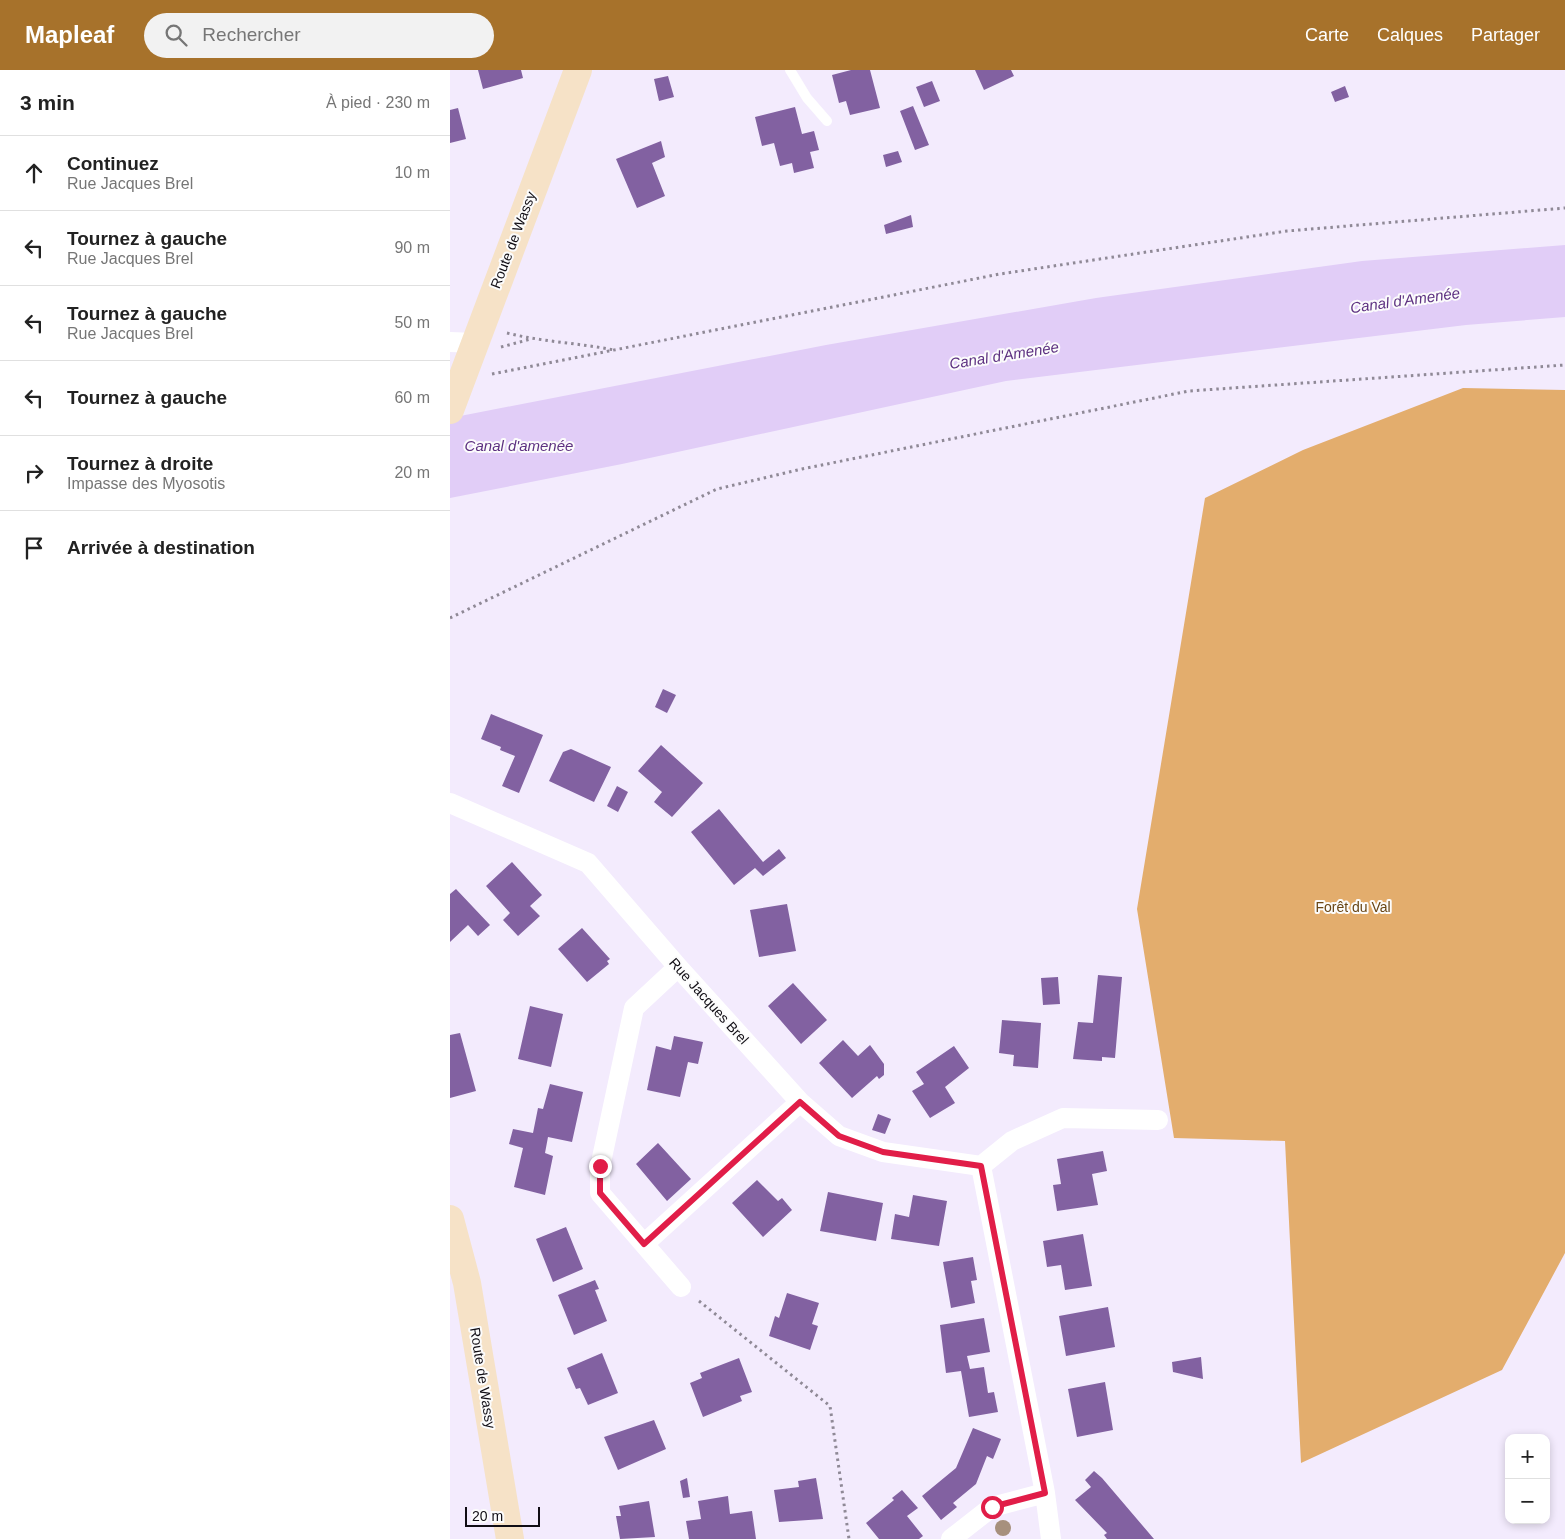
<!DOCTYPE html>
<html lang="fr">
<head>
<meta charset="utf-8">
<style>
  body { margin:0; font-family:Helvetica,sans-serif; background:#f2f2f2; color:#222 }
  .controls { position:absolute; right:15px; bottom:15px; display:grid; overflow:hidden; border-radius:10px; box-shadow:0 2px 8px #0003 }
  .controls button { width:45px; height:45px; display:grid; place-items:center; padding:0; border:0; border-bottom:1px solid #e0e0e0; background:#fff; color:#222; font:25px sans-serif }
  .scale { position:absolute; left:15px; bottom:12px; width:75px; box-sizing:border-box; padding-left:5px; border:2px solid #100d14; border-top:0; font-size:14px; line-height:18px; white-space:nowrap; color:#100d14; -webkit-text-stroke:4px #fcfcfc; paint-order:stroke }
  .stop { position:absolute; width:15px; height:15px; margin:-11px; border:4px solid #e11d48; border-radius:50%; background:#fff }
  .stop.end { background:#e11d48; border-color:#fff; box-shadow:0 1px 5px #0008 }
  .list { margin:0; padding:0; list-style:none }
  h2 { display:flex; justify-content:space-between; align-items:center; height:65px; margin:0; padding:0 20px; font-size:21px }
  h2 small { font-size:16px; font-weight:400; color:#767676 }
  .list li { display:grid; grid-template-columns:32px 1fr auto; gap:15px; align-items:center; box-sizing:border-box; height:75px; padding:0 20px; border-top:1px solid #e0e0e0 }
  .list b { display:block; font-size:19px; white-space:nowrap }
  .list p { margin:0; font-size:16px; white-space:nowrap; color:#767676 }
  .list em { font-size:16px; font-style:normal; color:#767676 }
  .icon { flex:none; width:28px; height:28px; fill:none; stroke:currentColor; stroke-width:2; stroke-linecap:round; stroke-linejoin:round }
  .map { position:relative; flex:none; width:1115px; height:1469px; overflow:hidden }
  header { display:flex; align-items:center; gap:30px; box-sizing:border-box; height:70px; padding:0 25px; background:#a7722b; color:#fff }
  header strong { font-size:24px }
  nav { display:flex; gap:28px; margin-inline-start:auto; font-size:18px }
  .search { width:350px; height:45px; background:#f2f2f2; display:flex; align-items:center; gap:12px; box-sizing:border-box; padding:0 18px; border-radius:28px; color:#767676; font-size:19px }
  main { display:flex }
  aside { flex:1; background:#fff }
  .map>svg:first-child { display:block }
</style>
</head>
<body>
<header>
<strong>Mapleaf</strong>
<div class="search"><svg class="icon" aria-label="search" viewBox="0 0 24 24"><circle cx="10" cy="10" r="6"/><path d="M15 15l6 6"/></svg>Rechercher</div>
<nav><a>Carte</a><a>Calques</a><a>Partager</a></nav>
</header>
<main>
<aside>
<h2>3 min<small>À pied · 230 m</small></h2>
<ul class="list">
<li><svg class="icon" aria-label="ahead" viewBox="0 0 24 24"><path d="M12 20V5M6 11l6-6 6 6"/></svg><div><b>Continuez</b><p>Rue Jacques Brel</p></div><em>10 m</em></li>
<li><svg class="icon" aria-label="left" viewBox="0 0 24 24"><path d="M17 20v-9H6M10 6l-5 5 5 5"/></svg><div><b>Tournez à gauche</b><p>Rue Jacques Brel</p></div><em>90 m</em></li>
<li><svg class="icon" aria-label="left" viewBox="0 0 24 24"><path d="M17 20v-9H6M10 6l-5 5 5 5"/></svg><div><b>Tournez à gauche</b><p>Rue Jacques Brel</p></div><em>50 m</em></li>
<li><svg class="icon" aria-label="left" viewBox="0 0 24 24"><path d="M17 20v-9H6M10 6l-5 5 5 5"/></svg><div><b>Tournez à gauche</b></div><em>60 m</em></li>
<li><svg class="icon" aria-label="right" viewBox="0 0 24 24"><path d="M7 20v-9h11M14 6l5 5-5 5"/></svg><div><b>Tournez à droite</b><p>Impasse des Myosotis</p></div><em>20 m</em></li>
<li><svg class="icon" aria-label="arrive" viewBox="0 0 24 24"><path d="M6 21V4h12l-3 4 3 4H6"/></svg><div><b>Arrivée à destination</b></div></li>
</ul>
</aside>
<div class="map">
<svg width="1115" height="1469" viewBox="0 0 1115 1469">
  <rect width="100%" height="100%" fill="#f3ebfd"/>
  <path fill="#e3ad6d" d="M 1013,318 L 1115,320 L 1115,1183 L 1052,1300 L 851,1393 L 835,1071 L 724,1068 L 687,839 L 755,428 L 853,380 Z"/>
  <path fill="#e1cdf7" d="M 1115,175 L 1115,247 L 1016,255 L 556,311 L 172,394 L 0,428 L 0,348 L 376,275 L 646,228 L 912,191 Z"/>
  <path fill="#8261a1" d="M 28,0 L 71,0 L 73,8 L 33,19 Z
    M 401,0 L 420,0 L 430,38 L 400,45 L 396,31 L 389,33 L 382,5 Z
    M 525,0 L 561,0 L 564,6 L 534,20 Z
    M 218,6 L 224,27 L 209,31 L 204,9 Z
    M 482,11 L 490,31 L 474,37 L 466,17 Z
    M 895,16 L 899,27 L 885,32 L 881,22 Z
    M 463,36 L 479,75 L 465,80 L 450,41 Z
    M 345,37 L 352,64 L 364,61 L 369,80 L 360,82 L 364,98 L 344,103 L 342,93 L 330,96 L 324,73 L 312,76 L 305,47 Z
    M 8,38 L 16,69 L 0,73 L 0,40 Z
    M 211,71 L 215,87 L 202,93 L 215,126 L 187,138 L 166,89 Z
    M 448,81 L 452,92 L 436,97 L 433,85 Z
    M 461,145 L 463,157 L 436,164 L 434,155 Z
    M 213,619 L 226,625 L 217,643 L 205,637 Z
    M 41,644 L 93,665 L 69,723 L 52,716 L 65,686 L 50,680 L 51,677 L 31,669 Z
    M 211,675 L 253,713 L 222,747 L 204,732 L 212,722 L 188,701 Z
    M 121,679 L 161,697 L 144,732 L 99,711 L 113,682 Z
    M 167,716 L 178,722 L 168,742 L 157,736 Z
    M 269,739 L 313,792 L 329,779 L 336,788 L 313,806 L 305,798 L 284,815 L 241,762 Z
    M 62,792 L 92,825 L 80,836 L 90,846 L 68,866 L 53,850 L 60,843 L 36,816 Z
    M 6,819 L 40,855 L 28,866 L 18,855 L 0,872 L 0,824 Z
    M 337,834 L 346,881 L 309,887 L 300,840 Z
    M 132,858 L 160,889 L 157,891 L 159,894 L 137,912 L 108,879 Z
    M 648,905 L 672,907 L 665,988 L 652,987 L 652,991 L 623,989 L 628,952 L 643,953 Z
    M 608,907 L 610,934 L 593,935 L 591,908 Z
    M 343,913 L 377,950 L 351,974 L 318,936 Z
    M 80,936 L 113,944 L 101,997 L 68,989 Z
    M 552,950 L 591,953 L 588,998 L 563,996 L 564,985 L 549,983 Z
    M 10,963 L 26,1021 L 0,1028 L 0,965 Z
    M 224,966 L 253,972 L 248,994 L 238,992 L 230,1027 L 197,1020 L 206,976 L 221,980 Z
    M 393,970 L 408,986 L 420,975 L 434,994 L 434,1005 L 429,1009 L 427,1006 L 402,1028 L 369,993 Z
    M 504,976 L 519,998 L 495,1017 L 505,1033 L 480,1048 L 462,1021 L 474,1014 L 466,1002 Z
    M 100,1014 L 133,1022 L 122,1072 L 98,1067 L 95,1083 L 103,1086 L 95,1125 L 64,1117 L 73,1078 L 59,1074 L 63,1059 L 83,1063 L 88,1038 L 93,1039 Z
    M 428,1044 L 441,1049 L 435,1064 L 422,1060 Z
    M 208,1073 L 241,1109 L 217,1131 L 186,1094 Z
    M 653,1081 L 657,1101 L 642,1104 L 648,1135 L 607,1141 L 603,1115 L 611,1114 L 607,1089 Z
    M 307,1110 L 328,1131 L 332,1128 L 342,1140 L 313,1167 L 282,1133 Z
    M 378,1122 L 433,1133 L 426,1171 L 370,1161 Z
    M 463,1125 L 497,1131 L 489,1176 L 441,1169 L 445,1144 L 459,1147 Z
    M 116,1157 L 133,1199 L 103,1212 L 86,1169 Z
    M 633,1164 L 642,1216 L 615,1220 L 611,1195 L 597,1197 L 593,1171 Z
    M 523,1187 L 527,1210 L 521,1211 L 525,1233 L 501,1238 L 493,1192 Z
    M 145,1210 L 149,1219 L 145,1220 L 157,1251 L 124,1265 L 108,1225 Z
    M 337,1223 L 369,1233 L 362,1254 L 368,1256 L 360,1280 L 319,1266 L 325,1246 L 329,1248 Z
    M 658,1237 L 665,1277 L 616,1286 L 609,1246 Z
    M 534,1248 L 540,1282 L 517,1286 L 520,1299 L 534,1297 L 538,1323 L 544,1322 L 548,1342 L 519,1347 L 511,1301 L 496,1303 L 490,1255 Z
    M 152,1283 L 168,1323 L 138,1335 L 130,1318 L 126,1319 L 117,1298 Z
    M 751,1287 L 753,1309 L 723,1302 L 722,1292 Z
    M 289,1288 L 302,1322 L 290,1326 L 292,1331 L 253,1347 L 240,1313 L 252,1308 L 250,1303 Z
    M 655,1312 L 663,1360 L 627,1367 L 618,1319 Z
    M 204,1350 L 216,1379 L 168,1400 L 154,1367 Z
    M 523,1358 L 551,1369 L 543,1389 L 537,1386 L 526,1414 L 503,1433 L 507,1437 L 491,1450 L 472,1426 L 506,1398 Z
    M 644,1401 L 652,1408 L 704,1469 L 657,1469 L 654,1465 L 657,1463 L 625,1430 L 641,1417 L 635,1410 Z
    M 237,1408 L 240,1427 L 233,1428 L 230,1411 Z
    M 366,1408 L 373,1449 L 329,1452 L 324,1420 L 349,1417 L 348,1411 Z
    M 452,1420 L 468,1438 L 457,1446 L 473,1466 L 469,1469 L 429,1469 L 416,1453 L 444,1430 L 442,1428 Z
    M 278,1426 L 280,1444 L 302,1441 L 306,1469 L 239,1469 L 236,1451 L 251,1449 L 248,1431 Z
    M 199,1431 L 205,1467 L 170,1469 L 166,1446 L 171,1446 L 169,1436 Z"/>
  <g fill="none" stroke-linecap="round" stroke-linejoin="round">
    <path stroke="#8f8996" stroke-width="3" stroke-dasharray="2.5 4" stroke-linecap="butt" d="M 57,263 C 93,272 129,273 164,280
      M 51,277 L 81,269
      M 42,304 L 550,204 L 837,161 L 1115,138
      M 0,548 L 267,419 L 352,399 L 739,321 L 1115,295
      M 249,1231 L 380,1336 L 399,1469"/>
    <path stroke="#fff" stroke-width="10" d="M 340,0 L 357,28 L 377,51"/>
    <path stroke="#fff" stroke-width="20" d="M 0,272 L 25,273
      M 0,733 L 138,793 L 228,897 L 350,1032 L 389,1066 L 433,1082 L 531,1096 L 562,1071 L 613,1048 L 708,1050
      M 228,897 L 184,938 L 150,1097 L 150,1123 L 231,1217
      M 531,1096 L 595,1423 L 601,1469
      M 194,1174 L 350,1032
      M 501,1469 L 542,1437 L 595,1423"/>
    <path stroke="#f6e2c7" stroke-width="28" d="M 0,340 L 128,0
      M 0,1149 L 17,1213 L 60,1469"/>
  </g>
  <circle fill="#a7907d" cx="553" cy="1458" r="8"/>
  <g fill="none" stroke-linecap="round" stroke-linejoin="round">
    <path stroke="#e11d48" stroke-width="6" d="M 150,1096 L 150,1123 L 194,1174 L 350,1032 L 389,1066 L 433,1082 L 531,1096 L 595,1423 L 542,1437"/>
  </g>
  <g text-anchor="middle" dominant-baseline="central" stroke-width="4" stroke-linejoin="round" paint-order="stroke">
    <g font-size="14" fill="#100d14" stroke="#fcfcfc">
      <text transform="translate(63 170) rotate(-69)">Route de Wassy</text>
      <text transform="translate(259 931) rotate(48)">Rue Jacques Brel</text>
      <text transform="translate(33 1308) rotate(81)">Route de Wassy</text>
    </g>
    <g font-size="14" fill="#694615" stroke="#fcfcfc">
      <text x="903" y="837">Forêt du Val</text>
    </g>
    <g font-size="15" font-style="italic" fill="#5d3181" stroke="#fcfcfc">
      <text transform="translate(955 230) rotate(-8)">Canal d'Amenée</text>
      <text transform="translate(554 285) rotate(-9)">Canal d'Amenée</text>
      <text x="69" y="375">Canal d'amenée</text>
    </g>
  </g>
</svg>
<div class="controls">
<button>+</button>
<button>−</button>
</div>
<div class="scale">20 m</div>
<div class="stop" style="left:542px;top:1437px"></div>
<div class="stop end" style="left:150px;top:1096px"></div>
</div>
</main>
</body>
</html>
